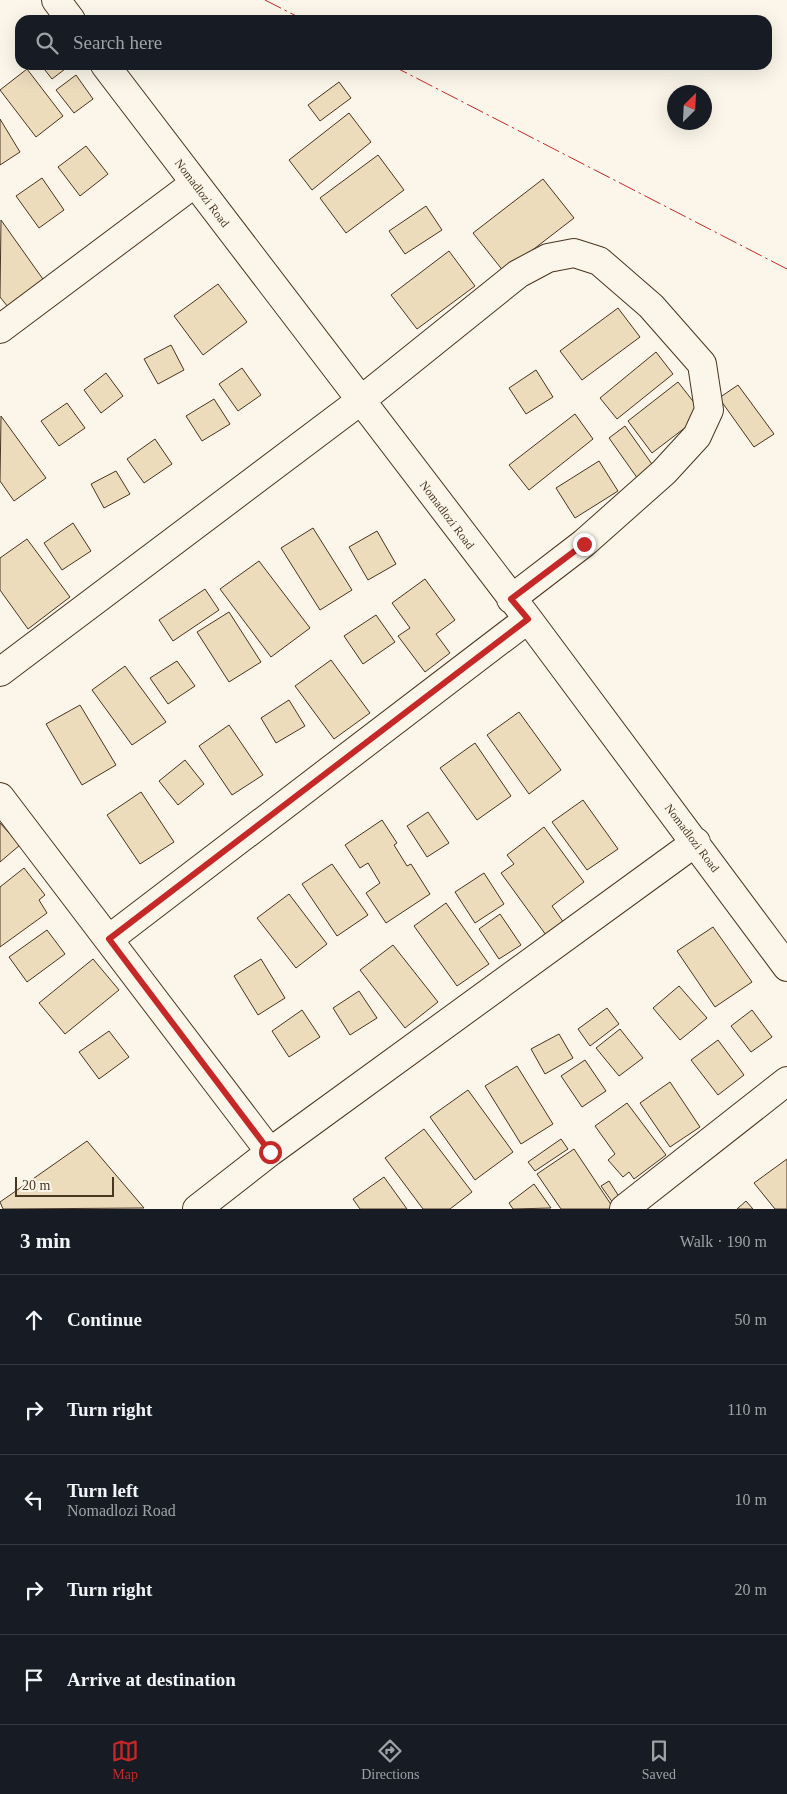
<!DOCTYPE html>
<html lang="en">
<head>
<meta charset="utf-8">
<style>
  body { margin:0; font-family:"Times New Roman",serif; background:#242831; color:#f1f3f6 }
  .compass { position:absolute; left:667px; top:85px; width:45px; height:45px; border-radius:50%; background:#171b24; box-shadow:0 5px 20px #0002; rotate:24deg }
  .scale { position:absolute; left:15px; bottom:12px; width:99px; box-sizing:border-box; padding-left:5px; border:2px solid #4a3520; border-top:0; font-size:14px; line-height:18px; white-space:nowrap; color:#4a3520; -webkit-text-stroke:4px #fbf6e9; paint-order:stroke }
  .stop { position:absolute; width:15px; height:15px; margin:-11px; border:4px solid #c62828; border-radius:50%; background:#fff }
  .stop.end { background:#c62828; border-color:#fff; box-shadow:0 1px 5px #0008 }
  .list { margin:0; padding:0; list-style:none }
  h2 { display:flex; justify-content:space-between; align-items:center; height:65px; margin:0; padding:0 20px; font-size:21px }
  h2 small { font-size:16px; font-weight:400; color:#9ea1a6 }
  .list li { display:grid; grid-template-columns:32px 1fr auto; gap:15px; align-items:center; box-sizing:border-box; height:90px; padding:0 20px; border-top:1px solid #363941 }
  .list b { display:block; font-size:19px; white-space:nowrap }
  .list p { margin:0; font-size:16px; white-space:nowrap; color:#9ea1a6 }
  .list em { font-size:16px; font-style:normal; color:#9ea1a6 }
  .icon { flex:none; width:28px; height:28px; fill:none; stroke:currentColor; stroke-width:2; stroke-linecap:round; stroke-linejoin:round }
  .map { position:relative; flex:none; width:787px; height:1209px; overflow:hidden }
  .search { position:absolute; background:#171b24; box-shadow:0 5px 20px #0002; left:15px; right:15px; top:15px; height:55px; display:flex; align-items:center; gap:12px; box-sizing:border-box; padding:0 18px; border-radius:15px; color:#9ea1a6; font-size:19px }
  .sheet { height:515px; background:#171b24 }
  nav { display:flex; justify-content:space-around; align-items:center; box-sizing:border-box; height:70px; border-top:1px solid #363941; background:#171b24; font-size:14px; color:#9ea1a6 }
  nav a { display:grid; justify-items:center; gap:2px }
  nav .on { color:#c62828 }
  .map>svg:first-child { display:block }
</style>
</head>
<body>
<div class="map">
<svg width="787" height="1209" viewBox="0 0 787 1209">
  <rect width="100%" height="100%" fill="#fbf6e9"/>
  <path fill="#ecdcbc" stroke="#4a3520" d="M 41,65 L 68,65 L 69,66 L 52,79 Z
    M 27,69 L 63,116 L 36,137 L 0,90 Z
    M 76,75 L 93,99 L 74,113 L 56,90 Z
    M 339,82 L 351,98 L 320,121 L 308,105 Z
    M 349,113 L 371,142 L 312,190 L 289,160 Z
    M 0,119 L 20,152 L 0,165 Z
    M 86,146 L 108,174 L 80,196 L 58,167 Z
    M 378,155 L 404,190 L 346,233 L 320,198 Z
    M 42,178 L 64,210 L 39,228 L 16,196 Z
    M 543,179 L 574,218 L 504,272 L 473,233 Z
    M 426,206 L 442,230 L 405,254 L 389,231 Z
    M 1,220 L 45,282 L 8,307 L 0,297 Z
    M 449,251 L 475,286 L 417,329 L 391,295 Z
    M 218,284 L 247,322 L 203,355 L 174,316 Z
    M 618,308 L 640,337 L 582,380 L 560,351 Z
    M 171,345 L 184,370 L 158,384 L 144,359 Z
    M 656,352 L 673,374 L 617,419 L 600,398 Z
    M 242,368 L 261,395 L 238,411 L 219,384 Z
    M 536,370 L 553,397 L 526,414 L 509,388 Z
    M 106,373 L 123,396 L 101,413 L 84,390 Z
    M 678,382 L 703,414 L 652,453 L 628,421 Z
    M 738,385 L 774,434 L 754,447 L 719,398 Z
    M 214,399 L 230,424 L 202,441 L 186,416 Z
    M 67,403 L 85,428 L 59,446 L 41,421 Z
    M 575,414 L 593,439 L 529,490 L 509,465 Z
    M 1,416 L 46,478 L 14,501 L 0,481 Z
    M 625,426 L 654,467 L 638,479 L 609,438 Z
    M 155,439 L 172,464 L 144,483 L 127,459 Z
    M 599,461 L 618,491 L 575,518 L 556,488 Z
    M 116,471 L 130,494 L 104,508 L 91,484 Z
    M 73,523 L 91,551 L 62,570 L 44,543 Z
    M 313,528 L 352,590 L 320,610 L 281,548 Z
    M 377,531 L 396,564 L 368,580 L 349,547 Z
    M 27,539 L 70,597 L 28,629 L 0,590 L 0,558 Z
    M 259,561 L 310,628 L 271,657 L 220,589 Z
    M 425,579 L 455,620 L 436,634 L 450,653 L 425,672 L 398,636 L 410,628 L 392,603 Z
    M 205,589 L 219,610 L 173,641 L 159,620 Z
    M 229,612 L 261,662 L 229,682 L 197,632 Z
    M 376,615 L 395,642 L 363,664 L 344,636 Z
    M 331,660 L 370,713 L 334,739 L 295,686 Z
    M 177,661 L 195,686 L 168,704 L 150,678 Z
    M 125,666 L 166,722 L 132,745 L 92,690 Z
    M 289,700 L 305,726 L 276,743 L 261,718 Z
    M 80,705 L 116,765 L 82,785 L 46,724 Z
    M 519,712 L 561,770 L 529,794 L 487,735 Z
    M 229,725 L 263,775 L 232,795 L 199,746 Z
    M 475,743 L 511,796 L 477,820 L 440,768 Z
    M 185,760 L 204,784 L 178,805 L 159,781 Z
    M 141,792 L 174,842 L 140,864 L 107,815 Z
    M 583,800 L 618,849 L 587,870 L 552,822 Z
    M 428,812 L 449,843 L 427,857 L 407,826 Z
    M 382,820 L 397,843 L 394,845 L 407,866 L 411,864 L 430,894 L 386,923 L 366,893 L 380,883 L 368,863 L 360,868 L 345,845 Z
    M 0,823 L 20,845 L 0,862 Z
    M 544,827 L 584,882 L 552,906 L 564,923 L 546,935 L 501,873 L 514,864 L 507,855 Z
    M 332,864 L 368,915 L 337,936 L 302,884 Z
    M 24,868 L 45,895 L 39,900 L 47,913 L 0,947 L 0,887 Z
    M 484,873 L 504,904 L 475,923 L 455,892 Z
    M 289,894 L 327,944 L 296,968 L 257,918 Z
    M 446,903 L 489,964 L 457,986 L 414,926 Z
    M 500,914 L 521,945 L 499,959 L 479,929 Z
    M 713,927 L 752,982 L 715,1007 L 677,951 Z
    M 47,930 L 65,954 L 27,982 L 9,957 Z
    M 393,945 L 438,1002 L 405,1028 L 360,970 Z
    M 93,959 L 119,990 L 65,1034 L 39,1003 Z
    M 261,959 L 285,998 L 258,1015 L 234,976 Z
    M 679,986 L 707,1018 L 680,1040 L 653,1008 Z
    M 359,991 L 377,1018 L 350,1035 L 333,1008 Z
    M 607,1008 L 619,1024 L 590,1046 L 578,1029 Z
    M 302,1010 L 320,1037 L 289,1057 L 272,1031 Z
    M 752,1010 L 772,1037 L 751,1052 L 731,1026 Z
    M 620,1029 L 643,1058 L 619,1076 L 596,1048 Z
    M 109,1031 L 129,1057 L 99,1079 L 79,1052 Z
    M 559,1034 L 573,1058 L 545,1074 L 531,1049 Z
    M 718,1040 L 744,1075 L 718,1095 L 691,1060 Z
    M 585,1060 L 606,1091 L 582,1107 L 561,1076 Z
    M 517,1066 L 553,1124 L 521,1144 L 485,1086 Z
    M 670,1082 L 700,1127 L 670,1147 L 640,1103 Z
    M 468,1090 L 513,1152 L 475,1180 L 430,1117 Z
    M 627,1103 L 666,1155 L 634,1179 L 629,1172 L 623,1177 L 608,1160 L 615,1154 L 595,1126 Z
    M 424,1129 L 472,1192 L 450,1209 L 423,1209 L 385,1158 Z
    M 561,1139 L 568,1149 L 535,1171 L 528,1162 Z
    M 87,1141 L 144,1208 L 3,1209 L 0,1202 Z
    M 574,1149 L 614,1209 L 561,1209 L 537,1174 Z
    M 787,1159 L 787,1209 L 775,1209 L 754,1183 Z
    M 384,1177 L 407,1209 L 360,1209 L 353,1199 Z
    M 609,1181 L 620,1198 L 613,1203 L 601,1186 Z
    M 534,1184 L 551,1208 L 513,1209 L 509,1203 Z
    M 746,1201 L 753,1209 L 737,1209 Z"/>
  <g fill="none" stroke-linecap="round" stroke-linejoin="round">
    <g stroke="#4a3520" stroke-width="30">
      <path id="minor" d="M 56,0 L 71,20
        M 105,65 L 528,619 L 787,967
        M 0,329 L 195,183
        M 0,672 L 360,401 L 518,274 L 548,258 L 574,253 L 599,261 L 651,306 L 702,364 L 709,410 L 697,436 L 664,472 L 584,543 L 511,599
        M 0,797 L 270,1152
        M 109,939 L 528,619
        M 197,1209 L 270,1152 L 696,842
        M 624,1209 L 787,1081"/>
    </g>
    <use href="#minor" stroke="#fbf6e9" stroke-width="28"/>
    <path stroke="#c62828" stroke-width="1" stroke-dasharray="18 4 2.5 4" stroke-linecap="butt" d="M 265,0 L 304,20
      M 391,65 L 787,269"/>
  </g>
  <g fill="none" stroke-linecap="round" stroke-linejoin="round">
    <path stroke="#c62828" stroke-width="6" d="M 270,1152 L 109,939 L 528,619 L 511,599 L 584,544"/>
  </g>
  <g text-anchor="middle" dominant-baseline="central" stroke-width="4" stroke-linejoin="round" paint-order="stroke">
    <g font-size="12" fill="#4a3520" stroke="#fbf6e9">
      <text transform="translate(202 193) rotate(53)">Nomadlozi Road</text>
      <text transform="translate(447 515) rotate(53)">Nomadlozi Road</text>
      <text transform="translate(692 838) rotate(53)">Nomadlozi Road</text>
    </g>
  </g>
</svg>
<svg class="compass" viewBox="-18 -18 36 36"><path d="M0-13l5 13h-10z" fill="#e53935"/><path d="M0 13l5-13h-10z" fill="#9ea1a6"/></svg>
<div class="scale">20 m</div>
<div class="stop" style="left:270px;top:1152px"></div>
<div class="stop end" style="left:584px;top:544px"></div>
<div class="search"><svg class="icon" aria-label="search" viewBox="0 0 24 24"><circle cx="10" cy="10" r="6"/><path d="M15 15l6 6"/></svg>Search here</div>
</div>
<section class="sheet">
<h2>3 min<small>Walk · 190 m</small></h2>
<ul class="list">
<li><svg class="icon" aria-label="ahead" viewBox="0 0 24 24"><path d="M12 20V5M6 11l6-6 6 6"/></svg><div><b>Continue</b></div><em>50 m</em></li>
<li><svg class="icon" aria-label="right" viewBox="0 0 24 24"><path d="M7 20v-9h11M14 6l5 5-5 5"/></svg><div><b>Turn right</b></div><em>110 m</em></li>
<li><svg class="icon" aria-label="left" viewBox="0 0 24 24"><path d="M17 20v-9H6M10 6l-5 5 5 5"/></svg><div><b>Turn left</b><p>Nomadlozi Road</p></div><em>10 m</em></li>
<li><svg class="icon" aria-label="right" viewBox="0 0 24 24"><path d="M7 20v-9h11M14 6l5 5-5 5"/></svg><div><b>Turn right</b></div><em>20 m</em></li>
<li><svg class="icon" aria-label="arrive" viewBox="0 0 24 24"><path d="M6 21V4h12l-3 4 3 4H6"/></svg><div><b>Arrive at destination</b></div></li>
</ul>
</section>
<nav>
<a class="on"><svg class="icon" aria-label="map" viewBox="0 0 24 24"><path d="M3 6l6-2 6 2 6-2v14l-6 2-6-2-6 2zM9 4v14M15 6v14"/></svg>Map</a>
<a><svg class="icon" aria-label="directions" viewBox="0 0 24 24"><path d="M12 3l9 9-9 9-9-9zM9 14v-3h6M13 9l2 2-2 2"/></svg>Directions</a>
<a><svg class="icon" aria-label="saved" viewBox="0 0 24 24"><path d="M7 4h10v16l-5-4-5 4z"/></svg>Saved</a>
</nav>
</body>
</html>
